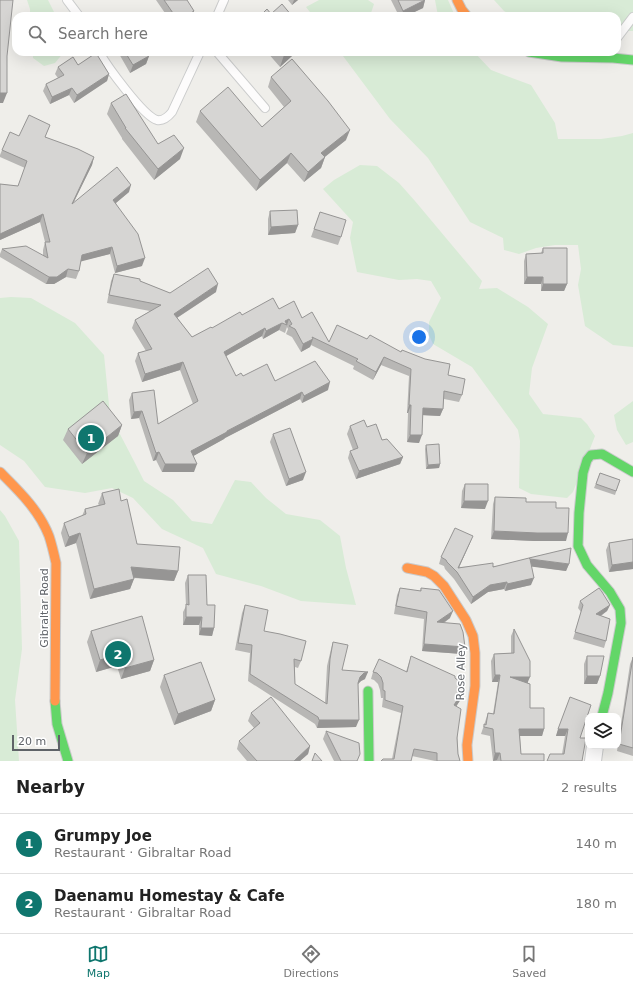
<!DOCTYPE html>
<html lang="en">
<head>
<meta charset="utf-8">
<style>
  body { margin:0; font-family:"DejaVu Sans",sans-serif; background:#f6f6f6; color:#222 }
  .controls { position:absolute; right:12px; bottom:12px; display:grid; overflow:hidden; border-radius:8px; box-shadow:0 4px 16px #0002 }
  .controls button { width:36px; height:36px; display:grid; place-items:center; padding:0; border:0; border-bottom:1px solid #e0e0e0; background:#fff; color:#222; font:20px sans-serif }
  .scale { position:absolute; left:12px; bottom:10px; width:48px; box-sizing:border-box; padding-left:4px; border:2px solid #5f6368; border-top:0; font-size:11px; line-height:14px; white-space:nowrap; color:#5f6368; -webkit-text-stroke:3px #fff; paint-order:stroke }
  .you { position:absolute; left:419px; top:337px; width:14px; height:14px; margin:-10px; border:3px solid #fff; border-radius:50%; background:#1a73e8; box-shadow:0 0 0 6px #1a73e833 }
  .badge { display:grid; place-items:center; width:26px; height:26px; border-radius:50%; background:#0f766e; color:#fff; font-size:13px; font-weight:700 }
  .pin { position:absolute; translate:-50% -50%; border:2px solid #fff; box-shadow:0 1px 4px #0006 }
  .list { margin:0; padding:0; list-style:none }
  h2 { display:flex; justify-content:space-between; align-items:center; height:52px; margin:0; padding:0 16px; font-size:17px }
  h2 small { font-size:13px; font-weight:400; color:#767676 }
  .list li { display:grid; grid-template-columns:26px 1fr auto; gap:12px; align-items:center; box-sizing:border-box; height:60px; padding:0 16px; border-top:1px solid #e0e0e0 }
  .list b { display:block; font-size:15px; white-space:nowrap }
  .list p { margin:0; font-size:13px; white-space:nowrap; color:#767676 }
  .list em { font-size:13px; font-style:normal; color:#767676 }
  .icon { flex:none; width:22px; height:22px; fill:none; stroke:currentColor; stroke-width:2; stroke-linecap:round; stroke-linejoin:round }
  .map { position:relative; flex:none; width:633px; height:761px; overflow:hidden }
  .search { position:absolute; background:#fff; box-shadow:0 4px 16px #0002; left:12px; right:12px; top:12px; height:44px; display:flex; align-items:center; gap:10px; box-sizing:border-box; padding:0 14px; border-radius:12px; color:#767676; font-size:15px }
  .sheet { height:172px; background:#fff }
  nav { display:flex; justify-content:space-around; align-items:center; box-sizing:border-box; height:56px; border-top:1px solid #e0e0e0; background:#fff; font-size:11px; color:#767676 }
  nav a { display:grid; justify-items:center; gap:2px }
  nav .on { color:#0f766e }
  .map>svg:first-child { display:block }
</style>
</head>
<body>
<div class="map">
<svg width="633" height="761" viewBox="0 0 633 761">
  <rect width="100%" height="100%" fill="#efeeea"/>
  <path fill="#d8ebd6" d="M 27,0 L 48,0 L 56,16 L 30,16 L 30,9 Z
    M 319,0 L 368,0 L 374,4 L 370,16 L 313,16 L 306,7 Z
    M 435,0 L 448,0 L 455,16 L 438,16 Z
    M 494,0 L 633,0 L 633,31 L 617,31 L 617,16 L 512,16 L 504,11 Z
    M 33,52 L 64,52 L 55,63 L 44,66 L 33,58 Z
    M 340,52 L 474,52 L 491,70 L 531,85 L 555,123 L 558,139 L 601,139 L 622,136 L 633,133 L 633,347 L 613,345 L 585,326 L 578,285 L 581,269 L 578,245 L 555,245 L 536,248 L 519,254 L 504,250 L 503,238 L 470,222 L 428,158 L 390,119 Z
    M 360,165 L 377,166 L 399,183 L 415,201 L 482,281 L 479,289 L 497,288 L 528,307 L 548,324 L 532,368 L 529,394 L 543,414 L 581,418 L 587,424 L 595,436 L 573,492 L 567,498 L 531,494 L 519,488 L 520,441 L 518,430 L 472,367 L 433,344 L 429,335 L 429,322 L 441,298 L 431,281 L 417,279 L 399,280 L 357,272 L 350,238 L 353,222 L 323,189 L 334,180 Z
    M 11,297 L 31,298 L 75,323 L 104,355 L 110,415 L 135,463 L 144,481 L 173,500 L 192,521 L 212,524 L 222,505 L 235,480 L 251,482 L 266,498 L 286,514 L 320,520 L 340,536 L 346,568 L 356,605 L 301,601 L 261,586 L 216,574 L 203,548 L 162,529 L 133,498 L 112,488 L 85,493 L 45,487 L 24,461 L 0,445 L 0,298 Z
    M 633,401 L 633,442 L 626,445 L 617,430 L 614,415 Z
    M 0,510 L 5,516 L 19,541 L 22,649 L 15,700 L 19,761 L 0,761 Z"/>
  <g fill="none" stroke-linecap="round" stroke-linejoin="round">
    <g stroke="#cbcccc" stroke-width="10">
      <path id="lane" d="M 67,0 L 79,16
        M 217,16 L 224,0
        M 617,38 L 633,17
        M 99,52 C 107,66 143,116 157,120 C 163,121 168,117 172,112 L 200,52
        M 217,52 L 265,108"/>
    </g>
    <g stroke="#cbcccc" stroke-width="18">
      <path id="street" d="M 593,761 L 595,746"/>
    </g>
    <g stroke="#cacacb" stroke-width="11">
      <path id="fast" d="M 529,52 L 562,57 L 613,58 L 633,60
        M 368,691 L 369,761
        M 55,701 L 57,724 L 68,761
        M 602,716 L 608,693 L 621,623 L 620,609 L 610,592 L 587,565 L 578,546 L 579,513 L 583,473 L 587,460 L 591,455 L 602,454 L 633,472"/>
    </g>
    <g stroke="#cacacb" stroke-width="11">
      <path id="slow" d="M 457,0 L 462,10 L 467,16
        M 0,472 C 19,491 39,510 49,536 C 52,545 54,554 56,563 L 55,701
        M 407,568 L 427,572 L 434,576 L 444,586 L 466,620 L 473,636 L 475,653 L 475,686 L 467,745 L 468,761"/>
    </g>
    <use href="#lane" stroke="#fdfcfc" stroke-width="8"/>
    <use href="#street" stroke="#fdfcfc" stroke-width="16"/>
    <use href="#fast" stroke="#63d668" stroke-width="9"/>
    <use href="#slow" stroke="#ff974d" stroke-width="9"/>
  </g>
  <path fill="#b8b7b5" d="M 156,0 L 187,0 L 192,16 L 167,16 Z
    M 288,0 L 298,0 L 292,5 Z
    M 391,0 L 425,0 L 423,8 L 406,16 L 399,16 Z
    M 118,52 L 146,52 L 149,56 L 146,64 L 130,73 Z
    M 267,52 L 294,52 L 292,56 L 280,67 Z
    M 78,65 L 109,74 L 107,81 L 74,103 L 69,95 L 50,104 L 43,91 L 46,84 L 58,78 L 55,74 L 58,67 Z
    M 271,77 L 346,140 L 325,157 L 321,168 L 304,182 L 287,163 L 256,191 L 196,122 L 200,111 L 262,127 L 284,107 L 268,87 Z
    M 111,103 L 158,144 L 180,159 L 154,180 L 122,139 L 122,138 L 107,114 Z
    M 50,125 L 45,137 L 94,157 L 92,165 L 73,203 L 129,192 L 116,203 L 142,266 L 115,273 L 110,254 L 80,261 L 79,271 L 76,279 L 66,277 L 54,284 L 46,284 L 0,257 L 0,254 L 2,249 L 43,256 L 43,250 L 45,242 L 40,222 L 0,240 L 0,184 L 18,186 L 25,168 L 0,157 L 0,155 L 2,150 Z
    M 270,211 L 298,225 L 295,233 L 268,235 L 268,219 Z
    M 320,212 L 341,237 L 338,245 L 311,237 Z
    M 543,248 L 567,284 L 564,291 L 541,291 L 541,284 L 524,284 L 524,261 L 526,254 L 541,253 Z
    M 114,274 L 140,281 L 170,293 L 216,292 L 177,318 L 192,337 L 242,315 L 279,309 L 302,318 L 329,342 L 367,339 L 401,352 L 448,375 L 462,395 L 459,402 L 444,399 L 443,409 L 440,416 L 423,415 L 419,443 L 407,442 L 408,413 L 407,413 L 409,376 L 381,365 L 373,380 L 353,369 L 354,366 L 311,345 L 310,347 L 301,352 L 292,337 L 286,334 L 288,329 L 287,327 L 285,333 L 279,330 L 263,339 L 262,336 L 226,356 L 236,376 L 243,376 L 275,381 L 328,390 L 302,403 L 300,399 L 225,438 L 224,439 L 193,456 L 194,472 L 162,472 L 156,460 L 153,461 L 139,418 L 131,419 L 129,400 L 132,393 L 158,424 L 193,404 L 180,370 L 142,382 L 135,361 L 138,353 L 146,351 L 132,328 L 135,320 L 150,311 L 107,303 L 111,281 Z
    M 122,425 L 118,436 L 82,464 L 63,440 L 68,429 Z
    M 350,426 L 367,427 L 403,457 L 400,464 L 356,479 L 348,458 L 350,451 L 353,450 L 347,434 Z
    M 273,434 L 303,480 L 286,486 L 270,442 Z
    M 426,445 L 440,464 L 439,468 L 426,469 L 425,449 Z
    M 600,473 L 620,480 L 615,495 L 594,488 Z
    M 465,484 L 485,509 L 461,508 L 462,491 Z
    M 102,493 L 121,501 L 137,544 L 178,571 L 174,581 L 134,578 L 130,589 L 90,599 L 76,543 L 65,547 L 61,533 L 64,523 L 82,516 L 85,509 L 99,505 L 98,504 Z
    M 495,497 L 556,508 L 566,541 L 534,541 L 491,539 L 493,504 Z
    M 633,539 L 633,569 L 609,572 L 606,550 L 609,543 Z
    M 470,543 L 459,567 L 569,564 L 566,571 L 531,566 L 531,585 L 505,591 L 504,589 L 488,592 L 471,604 L 454,579 L 445,569 L 444,566 L 439,564 L 441,557 Z
    M 188,575 L 207,605 L 214,628 L 212,636 L 199,635 L 199,625 L 183,625 L 183,612 L 186,606 L 185,583 Z
    M 400,588 L 420,591 L 421,588 L 450,618 L 444,623 L 465,647 L 462,654 L 422,651 L 424,619 L 394,614 L 397,595 Z
    M 580,601 L 610,605 L 607,611 L 601,616 L 606,641 L 604,648 L 573,639 L 581,612 L 578,608 Z
    M 245,605 L 264,631 L 301,661 L 298,668 L 295,667 L 295,684 L 325,703 L 327,666 L 331,649 L 333,642 L 342,670 L 365,679 L 361,681 L 358,684 L 356,727 L 317,728 L 315,724 L 248,681 L 250,653 L 235,650 L 242,613 Z
    M 514,629 L 528,683 L 530,708 L 544,729 L 542,736 L 520,736 L 521,754 L 544,761 L 493,761 L 490,736 L 481,734 L 488,713 L 493,714 L 498,682 L 492,682 L 491,661 L 494,654 L 511,653 L 511,636 Z
    M 91,631 L 154,660 L 150,671 L 121,679 L 117,666 L 96,672 L 87,642 Z
    M 411,656 L 455,678 L 461,699 L 456,706 L 458,754 L 460,761 L 435,761 L 412,756 L 392,759 L 401,713 L 382,707 L 383,698 L 381,698 L 380,690 L 378,684 L 374,680 L 371,679 L 373,672 L 406,672 Z
    M 587,656 L 600,676 L 597,684 L 584,684 L 584,664 Z
    M 633,657 L 633,756 L 617,751 L 630,664 Z
    M 164,675 L 215,700 L 211,711 L 174,725 L 160,687 Z
    M 570,697 L 580,738 L 582,761 L 562,754 L 565,736 L 556,736 Z
    M 251,713 L 310,746 L 308,754 L 300,761 L 247,761 L 237,749 L 239,741 L 254,728 L 248,721 Z
    M 326,731 L 357,761 L 334,761 L 323,739 Z"/>
  <path fill="#969594" d="M 294,0 L 298,0 L 292,5 Z
    M 425,0 L 423,8 L 406,16 L 401,16 L 403,11 Z
    M 194,11 L 192,16 L 186,16 Z
    M 287,52 L 294,52 L 292,56 L 280,67 L 284,55 Z
    M 149,56 L 146,64 L 130,73 L 133,65 Z
    M 109,74 L 107,81 L 74,103 L 77,95 Z
    M 72,88 L 69,95 L 50,104 L 52,97 Z
    M 0,93 L 7,93 L 3,103 L 0,103 Z
    M 350,130 L 346,140 L 317,163 L 321,153 Z
    M 184,148 L 180,159 L 154,180 L 158,169 Z
    M 291,153 L 287,163 L 256,191 L 260,180 Z
    M 94,157 L 92,165 L 69,212 L 72,204 Z
    M 325,157 L 321,168 L 304,182 L 308,172 Z
    M 131,185 L 129,192 L 111,207 L 113,200 Z
    M 43,214 L 40,222 L 0,240 L 0,234 Z
    M 298,225 L 295,233 L 268,235 L 271,227 Z
    M 112,247 L 110,254 L 79,262 L 82,255 Z
    M 145,258 L 142,266 L 115,273 L 117,266 Z
    M 68,269 L 66,277 L 54,284 L 46,284 L 49,277 Z
    M 527,277 L 543,277 L 541,284 L 524,284 Z
    M 218,284 L 216,292 L 172,321 L 174,314 Z
    M 543,284 L 567,284 L 564,291 L 541,291 Z
    M 289,319 L 287,325 L 285,321 Z
    M 282,323 L 279,330 L 263,339 L 266,331 Z
    M 265,328 L 262,336 L 221,359 L 224,352 Z
    M 313,339 L 310,347 L 301,352 L 303,344 Z
    M 384,357 L 381,365 L 373,380 L 376,372 Z
    M 183,362 L 180,370 L 142,382 L 145,374 Z
    M 330,382 L 328,390 L 302,403 L 304,396 Z
    M 302,392 L 300,399 L 225,438 L 224,439 L 188,459 L 191,451 L 227,431 Z
    M 409,405 L 411,405 L 408,413 L 407,413 Z
    M 423,408 L 443,409 L 440,416 L 420,415 Z
    M 142,411 L 139,418 L 131,419 L 134,412 Z
    M 122,425 L 118,436 L 82,464 L 87,453 Z
    M 410,435 L 422,435 L 419,443 L 407,442 Z
    M 159,452 L 156,460 L 153,461 L 156,453 Z
    M 403,457 L 400,464 L 356,479 L 359,471 Z
    M 165,464 L 197,464 L 194,472 L 162,472 Z
    M 440,464 L 439,468 L 426,469 L 428,465 Z
    M 306,472 L 303,480 L 286,486 L 289,479 Z
    M 464,501 L 488,501 L 485,509 L 461,508 Z
    M 494,531 L 568,533 L 566,541 L 534,541 L 491,539 Z
    M 80,533 L 76,543 L 65,547 L 69,537 Z
    M 473,536 L 470,543 L 457,572 L 458,568 Z
    M 530,559 L 569,564 L 566,571 L 527,566 Z
    M 633,562 L 633,569 L 609,572 L 612,565 Z
    M 131,567 L 178,571 L 174,581 L 127,577 Z
    M 534,578 L 531,585 L 505,591 L 507,584 Z
    M 134,579 L 130,589 L 90,599 L 94,589 Z
    M 507,582 L 504,589 L 488,592 L 471,604 L 473,597 L 490,585 Z
    M 610,605 L 607,611 L 593,621 L 596,614 Z
    M 453,611 L 450,618 L 434,629 L 437,622 Z
    M 186,617 L 202,617 L 199,625 L 183,625 Z
    M 201,628 L 214,628 L 212,636 L 199,635 Z
    M 424,644 L 465,647 L 462,654 L 422,651 Z
    M 121,654 L 117,666 L 96,672 L 100,660 Z
    M 154,660 L 150,671 L 121,679 L 125,668 Z
    M 368,672 L 365,679 L 361,681 L 357,685 L 360,677 L 364,673 Z
    M 495,675 L 500,675 L 498,682 L 492,682 Z
    M 587,676 L 600,676 L 597,684 L 584,684 Z
    M 510,677 L 530,677 L 527,684 Z
    M 463,691 L 461,699 L 452,713 L 454,705 Z
    M 215,700 L 211,711 L 174,725 L 178,714 Z
    M 319,720 L 359,720 L 356,727 L 317,728 Z
    M 519,729 L 544,729 L 542,736 L 517,736 Z
    M 558,729 L 568,729 L 565,736 L 556,736 Z
    M 310,746 L 308,754 L 300,761 L 294,761 Z
    M 495,753 L 500,753 L 497,760 L 493,761 Z"/>
  <path fill="#d6d5d3" stroke="#969594" d="M 0,0 L 13,0 L 7,56 L 7,93 L 0,93 Z
    M 164,0 L 187,0 L 194,11 L 186,16 L 175,16 Z
    M 398,0 L 425,0 L 403,11 Z
    M 282,4 L 292,16 L 260,16 L 267,9 L 271,14 Z
    M 125,52 L 146,52 L 149,56 L 133,65 Z
    M 281,52 L 287,52 L 284,55 Z
    M 96,53 L 109,74 L 77,95 L 72,88 L 52,97 L 46,84 L 64,75 L 58,67 L 73,57 L 78,65 Z
    M 292,59 L 328,101 L 350,130 L 321,153 L 325,157 L 308,172 L 291,153 L 260,180 L 200,111 L 228,87 L 262,127 L 291,101 L 271,77 Z
    M 126,94 L 158,144 L 174,135 L 184,148 L 158,169 L 125,128 L 126,128 L 111,103 Z
    M 29,115 L 50,125 L 45,137 L 78,149 L 94,157 L 72,204 L 117,167 L 131,185 L 113,200 L 138,234 L 145,258 L 117,266 L 112,247 L 82,255 L 79,271 L 68,269 L 57,277 L 49,277 L 2,249 L 26,246 L 48,258 L 45,242 L 50,242 L 43,214 L 0,234 L 0,184 L 18,186 L 27,161 L 2,150 L 10,132 L 19,136 Z
    M 297,210 L 298,225 L 271,227 L 270,211 Z
    M 320,212 L 346,220 L 341,237 L 314,229 Z
    M 543,248 L 567,248 L 567,284 L 543,284 L 543,277 L 527,277 L 526,254 L 543,253 Z
    M 208,268 L 218,284 L 174,314 L 192,337 L 211,327 L 212,328 L 240,312 L 242,315 L 273,298 L 279,309 L 294,301 L 302,318 L 312,312 L 329,342 L 337,325 L 367,339 L 370,335 L 401,352 L 402,350 L 425,359 L 450,364 L 448,375 L 465,379 L 462,395 L 444,391 L 443,409 L 423,408 L 422,435 L 410,435 L 411,405 L 409,405 L 411,369 L 384,357 L 376,372 L 356,361 L 358,359 L 312,337 L 313,339 L 303,344 L 295,329 L 289,326 L 292,324 L 289,319 L 285,321 L 287,325 L 282,323 L 266,331 L 265,328 L 224,352 L 236,376 L 241,373 L 243,376 L 267,364 L 275,381 L 315,361 L 330,382 L 304,396 L 302,392 L 227,431 L 227,432 L 191,451 L 197,464 L 165,464 L 159,452 L 156,453 L 142,411 L 134,412 L 132,393 L 154,390 L 158,424 L 198,401 L 183,362 L 145,374 L 138,353 L 152,349 L 135,320 L 161,305 L 109,295 L 114,274 L 140,279 L 140,281 L 170,293 Z
    M 103,401 L 122,425 L 87,453 L 68,429 Z
    M 364,420 L 367,427 L 376,424 L 382,440 L 387,439 L 403,457 L 359,471 L 350,451 L 358,448 L 350,426 Z
    M 290,428 L 306,472 L 289,479 L 273,434 Z
    M 439,444 L 440,464 L 428,465 L 426,445 Z
    M 600,473 L 620,480 L 616,491 L 596,484 Z
    M 465,484 L 488,484 L 488,501 L 464,501 Z
    M 119,489 L 121,501 L 127,499 L 137,544 L 180,547 L 178,571 L 131,567 L 134,579 L 94,589 L 80,533 L 69,537 L 64,523 L 86,514 L 85,509 L 105,504 L 102,493 Z
    M 495,497 L 526,498 L 526,502 L 556,502 L 556,508 L 569,508 L 568,533 L 537,533 L 494,531 Z
    M 455,528 L 473,536 L 458,568 L 493,563 L 493,567 L 529,558 L 530,559 L 529,558 L 571,548 L 569,564 L 530,559 L 534,578 L 507,584 L 507,582 L 490,585 L 473,597 L 457,572 L 447,562 L 446,560 L 441,557 Z
    M 633,539 L 633,562 L 612,565 L 609,543 Z
    M 188,575 L 206,575 L 207,605 L 215,605 L 214,628 L 201,628 L 202,617 L 186,617 L 186,604 L 189,605 Z
    M 400,588 L 421,591 L 421,588 L 439,590 L 453,611 L 437,622 L 460,624 L 463,632 L 465,647 L 424,644 L 427,612 L 396,606 Z
    M 599,588 L 602,592 L 610,605 L 596,614 L 610,619 L 606,641 L 575,632 L 583,605 L 580,601 Z
    M 245,605 L 268,610 L 264,631 L 280,634 L 306,641 L 301,661 L 294,659 L 295,684 L 327,704 L 330,659 L 333,642 L 348,645 L 342,670 L 368,672 L 364,673 L 360,677 L 358,683 L 359,720 L 319,720 L 318,717 L 250,674 L 252,645 L 238,643 Z
    M 142,616 L 154,660 L 125,668 L 121,654 L 100,660 L 91,631 Z
    M 514,629 L 530,661 L 530,677 L 510,677 L 530,684 L 530,708 L 544,708 L 544,729 L 519,729 L 521,754 L 544,754 L 544,761 L 501,761 L 500,753 L 495,753 L 493,729 L 484,727 L 484,724 L 486,725 L 488,713 L 494,714 L 500,675 L 495,675 L 494,654 L 514,653 Z
    M 411,656 L 455,676 L 455,678 L 464,685 L 463,691 L 454,705 L 461,709 L 457,738 L 458,754 L 460,761 L 437,761 L 437,753 L 414,749 L 411,761 L 381,761 L 383,759 L 394,759 L 403,706 L 385,700 L 385,691 L 383,690 L 383,683 L 381,677 L 377,673 L 373,672 L 379,659 L 407,672 Z
    M 587,656 L 604,656 L 600,676 L 587,676 Z
    M 633,657 L 633,748 L 619,744 Z
    M 201,662 L 215,700 L 178,714 L 164,675 Z
    M 271,697 L 310,746 L 294,761 L 257,761 L 239,741 L 260,723 L 251,713 Z
    M 570,697 L 591,705 L 580,738 L 586,738 L 582,761 L 547,761 L 550,754 L 564,754 L 568,729 L 558,729 Z
    M 326,731 L 359,743 L 360,754 L 357,761 L 341,761 Z
    M 315,753 L 322,761 L 312,761 Z"/>
  <g text-anchor="middle" dominant-baseline="central" stroke-width="3" stroke-linejoin="round" paint-order="stroke">
    <g font-size="11" fill="#5f6368" stroke="#fff">
      <text transform="translate(44 608) rotate(-90)">Gibraltar Road</text>
      <text transform="translate(461 672) rotate(-89)">Rose Alley</text>
    </g>
  </g>
</svg>
<div class="controls">
<button><svg class="icon" aria-label="layers" viewBox="0 0 24 24"><path d="M12 4l9 5-9 5-9-5zM3 14l9 5 9-5"/></svg></button>
</div>
<div class="scale">20 m</div>
<div class="you"></div>
<div class="pin badge" style="left:91px;top:438px">1</div>
<div class="pin badge" style="left:118px;top:654px">2</div>
<div class="search"><svg class="icon" aria-label="search" viewBox="0 0 24 24"><circle cx="10" cy="10" r="6"/><path d="M15 15l6 6"/></svg>Search here</div>
</div>
<section class="sheet">
<h2>Nearby<small>2 results</small></h2>
<ul class="list">
<li><span class="badge">1</span><div><b>Grumpy Joe</b><p>Restaurant · Gibraltar Road</p></div><em>140 m</em></li>
<li><span class="badge">2</span><div><b>Daenamu Homestay &amp; Cafe</b><p>Restaurant · Gibraltar Road</p></div><em>180 m</em></li>
</ul>
</section>
<nav>
<a class="on"><svg class="icon" aria-label="map" viewBox="0 0 24 24"><path d="M3 6l6-2 6 2 6-2v14l-6 2-6-2-6 2zM9 4v14M15 6v14"/></svg>Map</a>
<a><svg class="icon" aria-label="directions" viewBox="0 0 24 24"><path d="M12 3l9 9-9 9-9-9zM9 14v-3h6M13 9l2 2-2 2"/></svg>Directions</a>
<a><svg class="icon" aria-label="saved" viewBox="0 0 24 24"><path d="M7 4h10v16l-5-4-5 4z"/></svg>Saved</a>
</nav>
</body>
</html>
